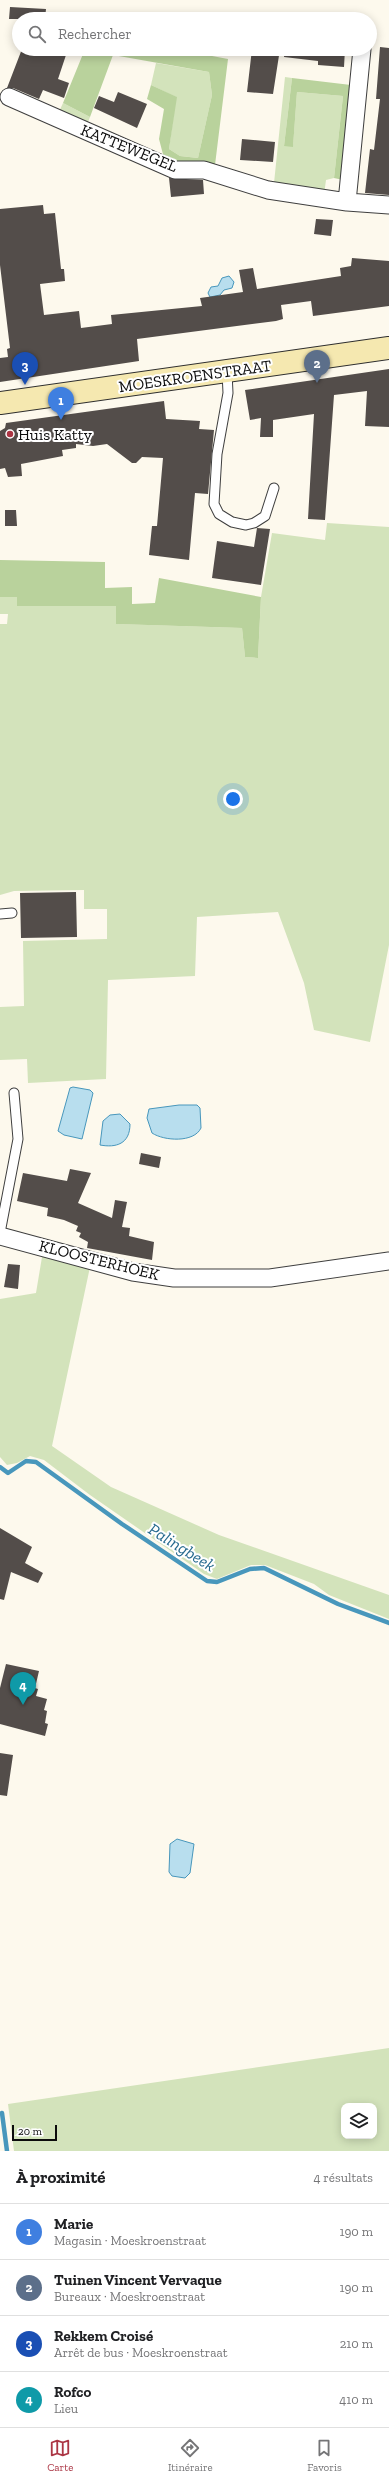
<!DOCTYPE html>
<html lang="fr">
<head>
<meta charset="utf-8">
<style>
  body { margin:0; font-family:"Zilla Slab",serif; background:#f2f2f2; color:#202124 }
  .controls { position:absolute; right:12px; bottom:12px; display:grid; overflow:hidden; border-radius:8px; box-shadow:0 2px 10px #0003 }
  .controls button { width:36px; height:36px; display:grid; place-items:center; padding:0; border:0; border-bottom:1px solid #e0e0e0; background:#fff; color:#202124; font:20px sans-serif }
  .scale { position:absolute; left:12px; bottom:10px; width:45px; box-sizing:border-box; padding-left:4px; border:2px solid #0c0c0c; border-top:0; font-size:11px; line-height:14px; white-space:nowrap; color:#0c0c0c; -webkit-text-stroke:3px #fff; paint-order:stroke }
  .you { position:absolute; left:233px; top:799px; width:14px; height:14px; margin:-10px; border:3px solid #fff; border-radius:50%; background:#1a73e8; box-shadow:0 0 0 6px #1a73e833 }
  .badge { display:grid; place-items:center; width:26px; height:26px; border-radius:50%; background:#ab3544; color:#fff; font-size:13px; font-weight:700 }
  .pin { position:absolute; translate:-50% -33px; filter:drop-shadow(0 1px 2px #0008) }
  .pin::after { content:''; position:absolute; top:21px; width:14px; height:12px; background:inherit; clip-path:polygon(0 0,100% 0,50% 100%) }
  .list { margin:0; padding:0; list-style:none }
  h2 { display:flex; justify-content:space-between; align-items:center; height:52px; margin:0; padding:0 16px; font-size:17px }
  h2 small { font-size:13px; font-weight:400; color:#757577 }
  .list li { display:grid; grid-template-columns:26px 1fr auto; gap:12px; align-items:center; box-sizing:border-box; height:56px; padding:0 16px; border-top:1px solid #e0e0e0 }
  .list b { display:block; font-size:15px; white-space:nowrap }
  .list p { margin:0; font-size:13px; white-space:nowrap; color:#757577 }
  .list em { font-size:13px; font-style:normal; color:#757577 }
  .icon { flex:none; width:22px; height:22px; fill:none; stroke:currentColor; stroke-width:2; stroke-linecap:round; stroke-linejoin:round }
  .map { position:relative; flex:none; width:389px; height:2151px; overflow:hidden }
  .search { position:absolute; background:#fff; box-shadow:0 2px 10px #0003; left:12px; right:12px; top:12px; height:44px; display:flex; align-items:center; gap:10px; box-sizing:border-box; padding:0 14px; border-radius:22px; color:#757577; font-size:15px }
  .sheet { height:276px; background:#fff }
  nav { display:flex; justify-content:space-around; align-items:center; box-sizing:border-box; height:56px; border-top:1px solid #e0e0e0; background:#fff; font-size:11px; color:#757577 }
  nav a { display:grid; justify-items:center; gap:2px }
  nav .on { color:#ab3544 }
  .map>svg:first-child { display:block }
</style>
</head>
<body>
<div class="map">
<svg width="389" height="2151" viewBox="0 0 389 2151">
  <rect width="100%" height="100%" fill="#fdf9ed"/>
  <path fill="#d3e3bb" fill-rule="evenodd" d="M 156,63 L 209,72 L 212,95 L 198,158 L 180,156 L 169,149 L 176,97 L 151,85 Z
    M 285,77 L 292,78 L 284,146 L 293,146 L 297,92 L 343,96 L 334,178 L 326,180 L 324,195 L 274,183 Z
    M 63,103 L 90,117 L 86,127 L 58,114 Z
    M 327,523 L 389,527 L 389,945 L 370,1042 L 314,1030 L 304,983 L 278,912 L 197,917 L 195,976 L 108,980 L 106,1079 L 28,1083 L 27,1059 L 0,1060 L 0,1007 L 24,1006 L 23,941 L 107,939 L 107,909 L 84,909 L 84,890 L 14,891 L 0,895 L 0,624 L 7,624 L 8,614 L 0,614 L 0,597 L 17,597 L 17,606 L 116,606 L 117,624 L 242,628 L 245,657 L 258,658 L 261,597 L 272,533 L 325,540 Z
    M 43,1251 L 90,1267 L 52,1446 L 111,1487 L 219,1535 L 389,1595 L 389,1619 L 329,1595 L 314,1584 L 265,1565 L 251,1565 L 217,1579 L 204,1574 L 90,1495 L 44,1460 L 30,1456 L 17,1463 L 7,1465 L 0,1457 L 0,1299 L 36,1293 Z
    M 389,2048 L 389,2151 L 14,2151 L 8,2104 ZM 344,2106 L 374,2106 L 374,2136 L 344,2136 Z"/>
  <path fill="#b9d29c" d="M 85,49 L 175,49 L 228,59 L 215,165 L 165,162 L 159,139 L 164,109 L 147,99 L 151,85 L 177,97 L 169,149 L 180,156 L 198,158 L 212,95 L 209,72 L 113,55 L 90,117 L 63,103 Z
    M 292,78 L 351,85 L 343,180 L 334,178 L 343,96 L 297,92 L 293,147 L 284,146 Z
    M 0,560 L 105,562 L 105,588 L 132,587 L 132,604 L 155,603 L 159,578 L 261,597 L 258,658 L 245,657 L 242,628 L 116,624 L 116,606 L 17,606 L 17,597 L 0,597 Z"/>
  <path fill="#b8deee" stroke="#4897bc" d="M 229,276 L 234,282 L 232,288 L 224,290 L 220,295 L 210,297 L 208,293 L 211,287 L 218,286 L 222,278 Z
    M 73,1087 L 90,1090 L 93,1093 L 82,1139 L 64,1135 L 58,1131 L 70,1088 Z
    M 179,1105 L 197,1105 L 200,1108 L 201,1128 C 194,1143 164,1141 152,1133 L 147,1118 L 149,1109 Z
    M 120,1114 L 130,1124 C 130,1144 116,1148 100,1145 L 103,1121 L 110,1115 Z
    M 177,1839 L 194,1844 L 190,1873 L 185,1878 L 172,1876 L 169,1872 L 170,1844 Z"/>
  <g fill="none" stroke-linecap="round" stroke-linejoin="round">
    <path stroke="#4897bc" stroke-width="4.5" d="M 0,1467 L 8,1473 L 26,1461 L 36,1462 L 122,1524 L 207,1581 L 217,1582 L 250,1569 L 264,1568 L 338,1604 L 389,1623
      M 2,2113 L 7,2151"/>
  </g>
  <path fill="#534d4a" d="M 10,7 L 46,9 L 45,19 L 9,19 Z
    M 380,47 L 389,48 L 389,195 L 365,193 L 370,149 L 374,150 L 380,99 L 376,99 Z
    M 22,49 L 68,49 L 58,79 L 69,83 L 64,98 L 43,90 L 39,99 L 13,88 L 7,88 Z
    M 252,49 L 280,49 L 273,94 L 247,92 Z
    M 285,49 L 345,49 L 344,67 L 318,65 L 318,61 L 284,57 Z
    M 118,92 L 147,104 L 137,128 L 94,108 L 99,96 L 114,102 Z
    M 242,139 L 275,142 L 273,162 L 240,160 Z
    M 169,178 L 203,180 L 204,194 L 171,197 Z
    M 43,205 L 44,214 L 55,213 L 61,269 L 64,269 L 65,281 L 40,284 L 44,315 L 79,311 L 81,328 L 112,324 L 111,315 L 202,306 L 200,298 L 243,292 L 239,270 L 253,268 L 257,289 L 341,276 L 340,268 L 351,266 L 352,258 L 389,261 L 389,306 L 313,316 L 311,301 L 281,305 L 283,319 L 276,321 L 137,339 L 139,361 L 0,382 L 0,358 L 8,357 L 7,349 L 10,348 L 0,265 L 0,209 Z
    M 316,219 L 333,220 L 331,236 L 314,234 Z
    M 389,369 L 389,427 L 365,426 L 367,391 L 334,395 L 325,520 L 308,519 L 314,414 L 273,420 L 273,437 L 260,437 L 261,418 L 250,420 L 245,390 Z
    M 164,401 L 166,419 L 200,421 L 199,429 L 214,430 L 208,494 L 195,493 L 189,560 L 149,555 L 152,526 L 157,526 L 163,458 L 142,457 L 136,463 L 132,463 L 107,444 L 93,446 L 76,444 L 76,448 L 62,450 L 63,456 L 21,464 L 22,476 L 8,477 L 5,468 L 0,469 L 0,431 L 5,428 L 6,423 Z
    M 5,510 L 16,510 L 17,526 L 5,526 Z
    M 257,528 L 270,529 L 261,585 L 212,578 L 217,541 L 254,547 Z
    M 76,892 L 77,937 L 21,938 L 20,893 Z
    M 141,1153 L 161,1157 L 159,1168 L 139,1164 Z
    M 70,1169 L 91,1173 L 78,1203 L 112,1218 L 115,1200 L 127,1202 L 122,1227 L 130,1228 L 129,1236 L 154,1242 L 152,1260 L 87,1248 L 88,1242 L 79,1237 L 81,1233 L 76,1231 L 78,1226 L 64,1220 L 47,1216 L 48,1208 L 17,1201 L 23,1173 L 67,1181 Z
    M 8,1264 L 20,1265 L 18,1289 L 4,1287 Z
    M 0,1528 L 32,1547 L 25,1563 L 43,1573 L 38,1583 L 11,1572 L 4,1600 L 0,1599 Z
    M 6,1664 L 39,1671 L 35,1688 L 38,1689 L 36,1696 L 47,1699 L 44,1710 L 47,1711 L 45,1723 L 48,1724 L 45,1736 L 0,1724 L 0,1688 Z
    M 0,1753 L 13,1755 L 7,1796 L 0,1795 Z"/>
  <g fill="none" stroke-linecap="round" stroke-linejoin="round">
    <g stroke="#3f3f3f" stroke-width="11">
      <path id="lane" d="M 227,372 L 228,393 L 217,454 L 214,504 L 219,514 L 232,522 L 246,525 L 254,523 L 265,516 L 274,488
        M 0,914 L 12,913
        M 0,1233 L 18,1139 L 14,1093"/>
    </g>
    <g stroke="#3f3f3f" stroke-width="19">
      <path id="street" d="M 9,97 L 175,170 L 204,170 L 268,190 L 347,202 L 389,205
        M 347,202 L 362,49
        M 0,1236 L 133,1272 L 174,1278 L 270,1278 L 389,1261"/>
    </g>
    <g stroke="#2e2e2e" stroke-width="24">
      <path id="secondary" d="M 0,403 L 389,348"/>
    </g>
    <use href="#lane" stroke="#fff" stroke-width="9"/>
    <use href="#street" stroke="#fff" stroke-width="17"/>
    <use href="#secondary" stroke="#f5e8b0" stroke-width="22"/>
  </g>
  <circle fill="#ab3544" stroke="#fff" stroke-width="1.5" cx="10" cy="434" r="4"/>
  <g text-anchor="middle" dominant-baseline="central" stroke-width="4" stroke-linejoin="round" paint-order="stroke">
    <g font-size="16" fill="#0c0c0c" stroke="#fff">
      <text transform="translate(129 148) rotate(22)">KATTEWEGEL</text>
      <text transform="translate(195 376) rotate(-8)">MOESKROENSTRAAT</text>
      <text transform="translate(99 1260) rotate(14)">KLOOSTERHOEK</text>
    </g>
    <g font-size="16" fill="#0c0c0c" stroke="#fff" text-anchor="start">
      <text x="18" y="434">Huis Katty</text>
    </g>
    <g font-size="17" font-style="italic" fill="#25698e" stroke="#fff">
      <text transform="translate(182 1547) rotate(32)">Palingbeek</text>
    </g>
  </g>
</svg>
<div class="controls">
<button><svg class="icon" aria-label="layers" viewBox="0 0 24 24"><path d="M12 4l9 5-9 5-9-5zM3 14l9 5 9-5"/></svg></button>
</div>
<div class="scale">20 m</div>
<div class="you"></div>
<div class="pin badge" style="left:61px;top:420px;background:#3f7fe0">1</div>
<div class="pin badge" style="left:317px;top:383px;background:#5c6f8a">2</div>
<div class="pin badge" style="left:25px;top:385px;background:#1a4fb4">3</div>
<div class="pin badge" style="left:23px;top:1705px;background:#0f9aa8">4</div>
<div class="search"><svg class="icon" aria-label="search" viewBox="0 0 24 24"><circle cx="10" cy="10" r="6"/><path d="M15 15l6 6"/></svg>Rechercher</div>
</div>
<section class="sheet">
<h2>À proximité<small>4 résultats</small></h2>
<ul class="list">
<li><span class="badge" style="background:#3f7fe0">1</span><div><b>Marie</b><p>Magasin · Moeskroenstraat</p></div><em>190 m</em></li>
<li><span class="badge" style="background:#5c6f8a">2</span><div><b>Tuinen Vincent Vervaque</b><p>Bureaux · Moeskroenstraat</p></div><em>190 m</em></li>
<li><span class="badge" style="background:#1a4fb4">3</span><div><b>Rekkem Croisé</b><p>Arrêt de bus · Moeskroenstraat</p></div><em>210 m</em></li>
<li><span class="badge" style="background:#0f9aa8">4</span><div><b>Rofco</b><p>Lieu</p></div><em>410 m</em></li>
</ul>
</section>
<nav>
<a class="on"><svg class="icon" aria-label="map" viewBox="0 0 24 24"><path d="M3 6l6-2 6 2 6-2v14l-6 2-6-2-6 2zM9 4v14M15 6v14"/></svg>Carte</a>
<a><svg class="icon" aria-label="directions" viewBox="0 0 24 24"><path d="M12 3l9 9-9 9-9-9zM9 14v-3h6M13 9l2 2-2 2"/></svg>Itinéraire</a>
<a><svg class="icon" aria-label="saved" viewBox="0 0 24 24"><path d="M7 4h10v16l-5-4-5 4z"/></svg>Favoris</a>
</nav>
</body>
</html>
